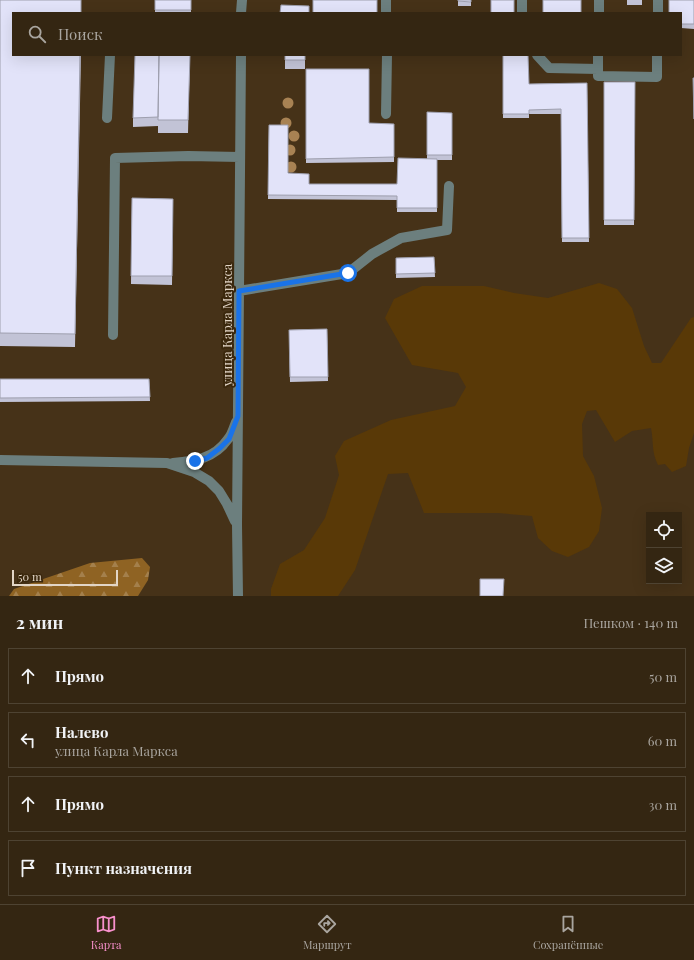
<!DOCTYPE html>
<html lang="ru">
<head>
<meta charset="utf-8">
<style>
  body { margin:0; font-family:"Playfair Display",serif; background:#3c2e1b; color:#f1f3f6 }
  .controls { position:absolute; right:12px; bottom:12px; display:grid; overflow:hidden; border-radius:0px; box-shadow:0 4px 16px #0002 }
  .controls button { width:36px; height:36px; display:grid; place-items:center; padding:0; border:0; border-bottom:1px solid #4e4332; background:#342612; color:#f1f3f6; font:20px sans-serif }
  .scale { position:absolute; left:12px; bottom:10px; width:106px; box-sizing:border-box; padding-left:4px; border:2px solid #e2d5c6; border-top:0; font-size:11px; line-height:14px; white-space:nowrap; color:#e2d5c6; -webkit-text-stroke:3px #3b280d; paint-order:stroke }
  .stop { position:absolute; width:12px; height:12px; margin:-9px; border:3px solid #1a73e8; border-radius:50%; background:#fff }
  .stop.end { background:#1a73e8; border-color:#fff; box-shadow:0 1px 4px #0008 }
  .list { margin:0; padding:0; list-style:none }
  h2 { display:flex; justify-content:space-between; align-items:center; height:52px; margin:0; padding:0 16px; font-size:17px }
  h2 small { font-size:13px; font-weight:400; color:#a9a59f }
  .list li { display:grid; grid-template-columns:26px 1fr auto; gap:12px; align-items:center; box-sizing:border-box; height:56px; margin:0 8px 8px; padding:0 8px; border:1px solid #4e4332; border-radius:0px }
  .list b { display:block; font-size:15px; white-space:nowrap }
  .list p { margin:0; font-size:13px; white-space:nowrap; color:#a9a59f }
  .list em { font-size:13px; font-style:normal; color:#a9a59f }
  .icon { flex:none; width:22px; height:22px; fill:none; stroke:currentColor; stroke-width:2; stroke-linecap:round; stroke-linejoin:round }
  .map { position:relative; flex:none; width:694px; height:596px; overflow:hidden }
  .search { position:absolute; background:#342612; box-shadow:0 4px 16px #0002; left:12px; right:12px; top:12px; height:44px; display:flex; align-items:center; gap:10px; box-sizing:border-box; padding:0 14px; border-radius:0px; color:#a9a59f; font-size:15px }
  .sheet { height:308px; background:#342612 }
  nav { display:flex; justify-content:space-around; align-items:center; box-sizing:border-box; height:56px; border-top:1px solid #4e4332; background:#342612; font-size:11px; color:#a9a59f }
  nav a { display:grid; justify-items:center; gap:2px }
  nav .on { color:#f890cc }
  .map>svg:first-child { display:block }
</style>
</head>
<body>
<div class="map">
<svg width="694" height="596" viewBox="0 0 694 596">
  <defs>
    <pattern id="forest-firs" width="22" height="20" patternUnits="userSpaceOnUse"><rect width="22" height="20" fill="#8f6323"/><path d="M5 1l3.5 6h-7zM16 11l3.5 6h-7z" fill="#a4804c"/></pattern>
  </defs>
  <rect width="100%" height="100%" fill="#463218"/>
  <path fill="#593907" d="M 599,283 L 617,289 L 632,308 L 644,346 L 652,363 L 661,363 L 691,318 L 694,317 L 694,433 L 689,448 L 686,466 L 672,472 L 665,464 L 658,465 C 651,451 654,443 651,428 L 632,431 L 615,442 L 596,410 L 587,411 L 582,424 L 583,456 L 594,476 L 602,508 L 599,531 L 589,547 L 568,557 L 552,551 L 538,538 L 532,516 L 498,513 L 424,513 L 408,473 L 388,474 L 355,570 L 338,596 L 271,596 L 271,589 L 280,564 L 304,550 L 325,518 L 339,475 L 335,456 L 344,441 L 391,420 L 455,406 L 466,387 L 458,373 L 412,365 L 385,318 L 394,299 L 422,286 L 484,286 L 514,293 L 548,298 Z"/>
  <path fill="url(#forest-firs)" d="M 142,558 L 150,567 L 148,580 L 138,596 L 9,596 L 14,589 L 90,563 Z"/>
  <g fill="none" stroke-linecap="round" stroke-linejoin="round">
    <path stroke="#6c7f7e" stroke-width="10" d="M 386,0 L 386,13
      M 241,13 L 242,0
      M 522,13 L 522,0
      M 599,13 L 599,0
      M 658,13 L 658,0
      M 537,55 L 549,68 L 598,69
      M 598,55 L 598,76 L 657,77 L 657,55
      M 386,114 L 387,55
      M 107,118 L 110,55
      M 239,291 L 348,273 L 372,254 L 401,238 L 447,230 L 449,186
      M 113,335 L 115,158 L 188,156 L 240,157
      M 0,460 L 167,463 L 194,472 L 209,481 L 219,491 L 227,504 L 235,521
      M 173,463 C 195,461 214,459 228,439 C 232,435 234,427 236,422
      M 238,596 L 237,525 L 241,55"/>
  </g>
  <g fill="#a88253">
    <circle cx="288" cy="103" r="5.5"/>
    <circle cx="286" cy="123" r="5.5"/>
    <circle cx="294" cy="136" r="5.5"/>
    <circle cx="290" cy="150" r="5.5"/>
    <circle cx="291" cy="167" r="5.5"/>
  </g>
  <path fill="#c2c3d6" d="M 0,0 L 81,55 L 75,347 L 0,346 Z
    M 155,0 L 191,0 L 191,13 L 155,13 Z
    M 458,0 L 471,0 L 471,6 L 458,6 Z
    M 627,0 L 642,0 L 642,5 L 627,5 Z
    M 694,0 L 694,29 L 681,28 L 681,13 Z
    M 190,55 L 188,133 L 158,133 L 158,126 L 133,127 L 133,118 Z
    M 285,55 L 305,55 L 305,69 L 285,69 Z
    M 503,55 L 529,84 L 587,83 L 589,242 L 562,242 L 561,114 L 529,114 L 529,118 L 503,118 Z
    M 306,69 L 369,123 L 394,124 L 394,162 L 306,163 Z
    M 604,82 L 635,82 L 634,225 L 604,225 Z
    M 427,112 L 452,113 L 452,160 L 437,160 L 437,212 L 397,212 L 397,200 L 268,199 L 269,125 L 288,173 L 309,184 L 397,184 L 427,159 Z
    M 132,198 L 173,199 L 172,285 L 131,284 Z
    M 434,257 L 435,277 L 396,278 L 396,258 Z
    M 327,329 L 328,381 L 290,382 L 289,330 Z
    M 0,379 L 149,379 L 150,401 L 0,402 Z"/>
  <path fill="#e2e3f9" stroke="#9e9fae" d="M 0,0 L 81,0 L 81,13 L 13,13 L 13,55 L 80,55 L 75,334 L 0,333 Z
    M 155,0 L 191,0 L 191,10 L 155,10 Z
    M 313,0 L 377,0 L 377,13 L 313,13 Z
    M 458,0 L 471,0 L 471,2 L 458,1 Z
    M 491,0 L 514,0 L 514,13 L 491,13 Z
    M 543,0 L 581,0 L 581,13 L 543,13 Z
    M 669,0 L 694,0 L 694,24 L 681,24 L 681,13 L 669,13 Z
    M 281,5 L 309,6 L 309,13 L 280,13 Z
    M 135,55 L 159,55 L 158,117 L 133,118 Z
    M 159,55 L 190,55 L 188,120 L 158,120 Z
    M 285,55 L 305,55 L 305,60 L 285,60 Z
    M 503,55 L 528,55 L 529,84 L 587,83 L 589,238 L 562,238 L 561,109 L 529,110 L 529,114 L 503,114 Z
    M 306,69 L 369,69 L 369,123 L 394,124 L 394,157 L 306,159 Z
    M 693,78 L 694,78 L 694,119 Z
    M 604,82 L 635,82 L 634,220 L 604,220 Z
    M 427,112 L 452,113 L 452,155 L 427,155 Z
    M 269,125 L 288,125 L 288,173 L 309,174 L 309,184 L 397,184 L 398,158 L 437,159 L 437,208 L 397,208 L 397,196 L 268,195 Z
    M 132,198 L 173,199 L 172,276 L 131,276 Z
    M 434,257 L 435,273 L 396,274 L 396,258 Z
    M 327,329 L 328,377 L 290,377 L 289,330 Z
    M 0,379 L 149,379 L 150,397 L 0,398 Z
    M 480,579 L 504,579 L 503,596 L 480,596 Z"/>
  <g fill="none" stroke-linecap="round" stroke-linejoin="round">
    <path stroke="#1a73e8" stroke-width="5" d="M 195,461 L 207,458 L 220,448 L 229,439 L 238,416 L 239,291 L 348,273"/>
  </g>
  <g text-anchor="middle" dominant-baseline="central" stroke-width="4" stroke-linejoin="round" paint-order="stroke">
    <g font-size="13" fill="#e2d5c6" stroke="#3b280d">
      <text transform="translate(226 325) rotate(-90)">улица Карла Маркса</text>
    </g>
  </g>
</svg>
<div class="controls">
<button><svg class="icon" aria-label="locate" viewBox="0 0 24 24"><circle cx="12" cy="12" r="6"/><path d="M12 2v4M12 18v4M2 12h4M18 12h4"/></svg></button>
<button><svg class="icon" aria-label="layers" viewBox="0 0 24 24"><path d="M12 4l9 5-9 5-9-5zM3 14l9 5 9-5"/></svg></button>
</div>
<div class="scale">50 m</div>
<div class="stop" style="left:348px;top:273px"></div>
<div class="stop end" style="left:195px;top:461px"></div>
<div class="search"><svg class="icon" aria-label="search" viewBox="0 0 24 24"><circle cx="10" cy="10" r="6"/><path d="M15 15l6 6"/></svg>Поиск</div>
</div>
<section class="sheet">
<h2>2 мин<small>Пешком · 140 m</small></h2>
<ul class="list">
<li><svg class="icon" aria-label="ahead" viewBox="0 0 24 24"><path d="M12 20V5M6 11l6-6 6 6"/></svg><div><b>Прямо</b></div><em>50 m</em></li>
<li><svg class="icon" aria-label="left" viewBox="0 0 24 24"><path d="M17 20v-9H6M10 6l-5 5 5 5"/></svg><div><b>Налево</b><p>улица Карла Маркса</p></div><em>60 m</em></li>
<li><svg class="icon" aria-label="ahead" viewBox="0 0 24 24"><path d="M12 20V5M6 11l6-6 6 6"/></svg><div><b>Прямо</b></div><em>30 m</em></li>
<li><svg class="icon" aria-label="arrive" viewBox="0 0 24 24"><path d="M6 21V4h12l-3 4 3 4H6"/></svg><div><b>Пункт назначения</b></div></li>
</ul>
</section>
<nav>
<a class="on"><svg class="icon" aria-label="map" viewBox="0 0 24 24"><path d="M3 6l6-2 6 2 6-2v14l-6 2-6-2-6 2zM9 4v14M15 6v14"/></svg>Карта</a>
<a><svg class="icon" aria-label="directions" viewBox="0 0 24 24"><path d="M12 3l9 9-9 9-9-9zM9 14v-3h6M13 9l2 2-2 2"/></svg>Маршрут</a>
<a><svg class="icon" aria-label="saved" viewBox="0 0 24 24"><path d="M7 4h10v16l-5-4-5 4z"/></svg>Сохранённые</a>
</nav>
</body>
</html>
